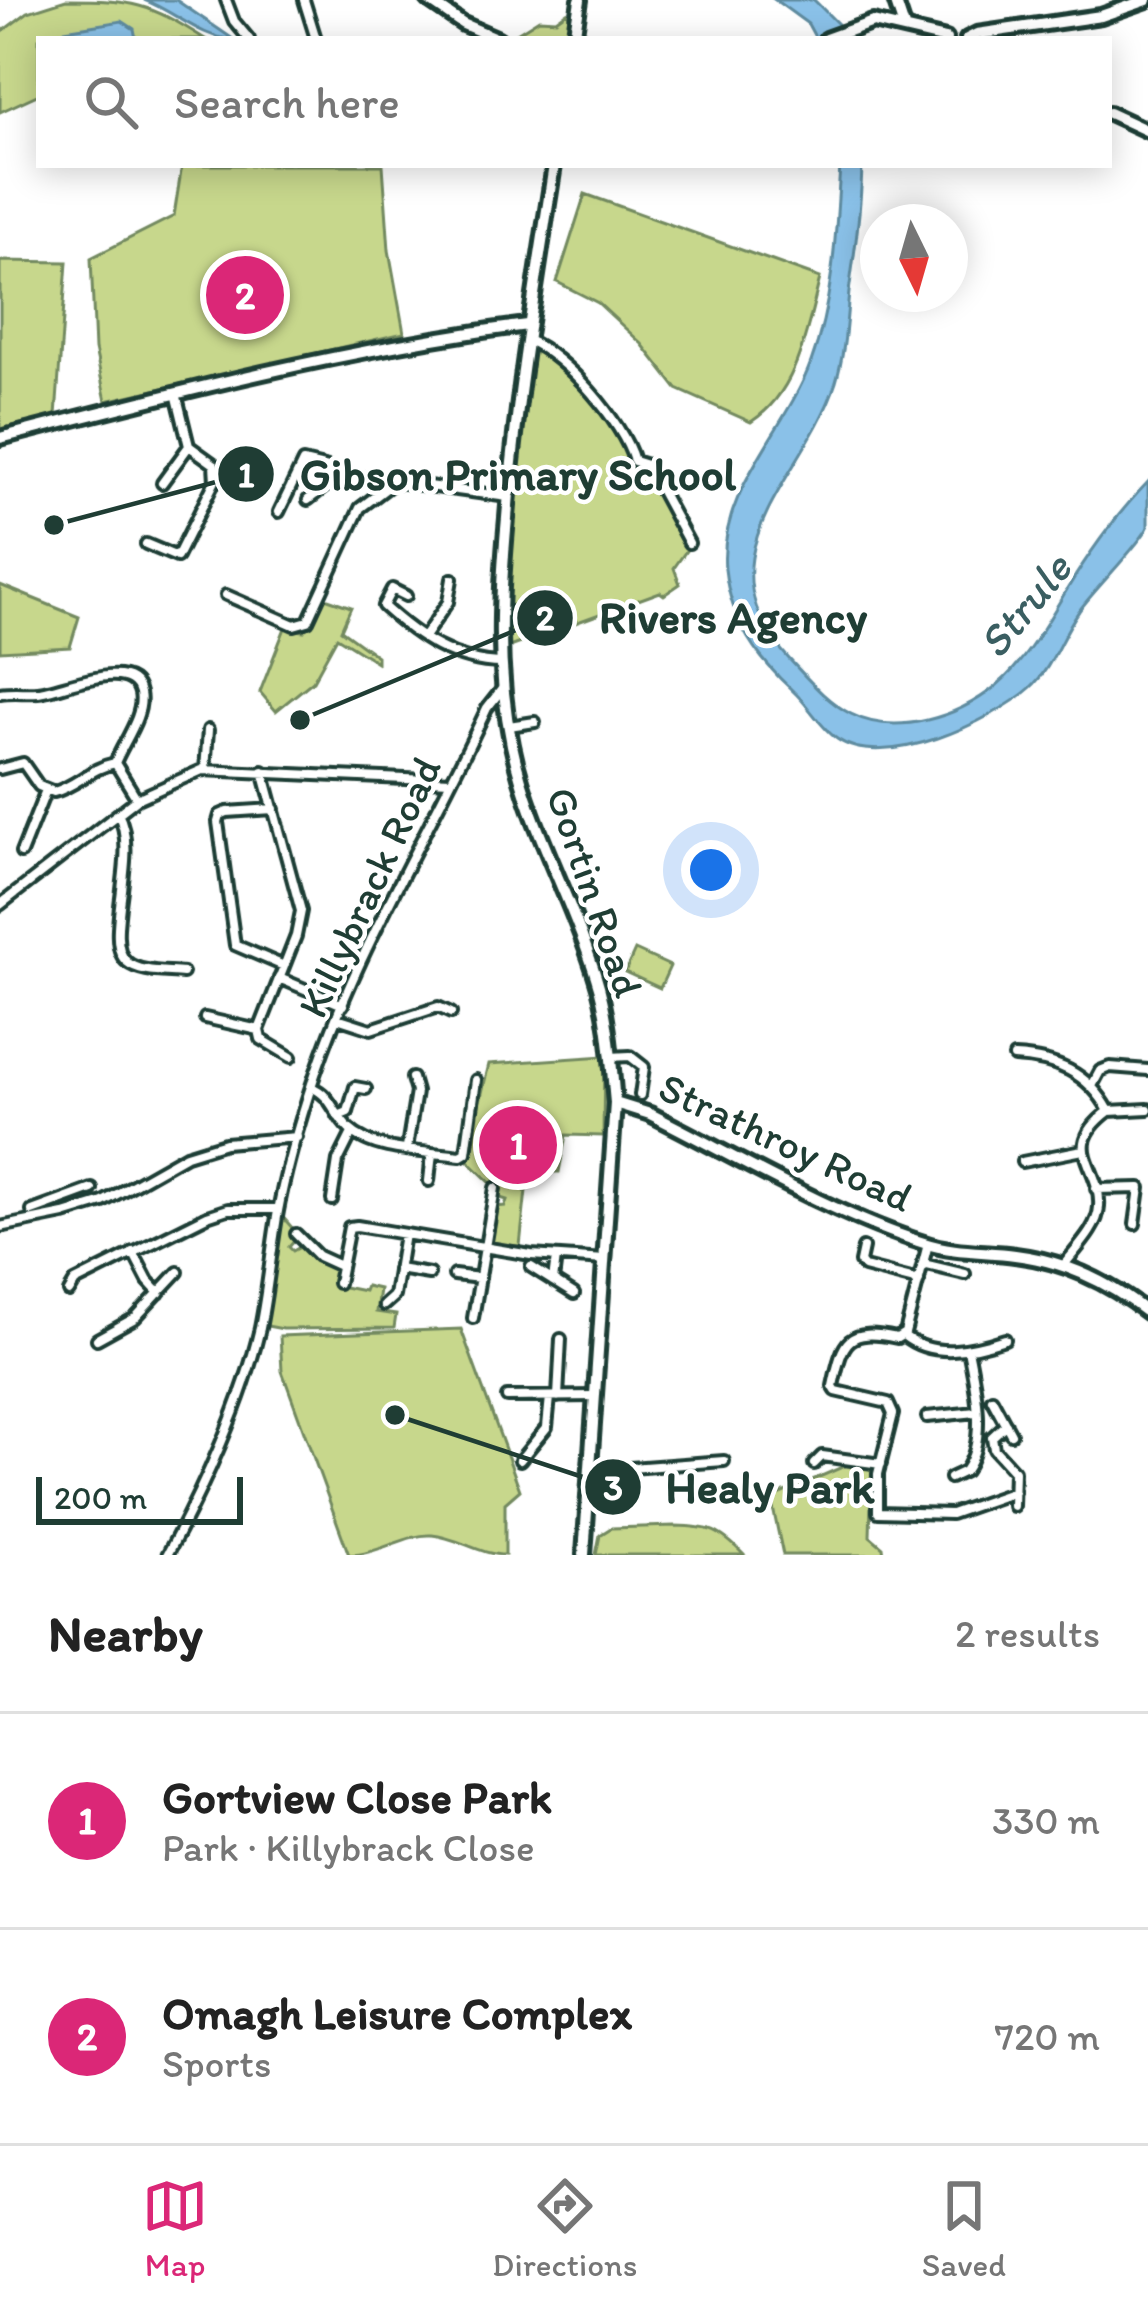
<!DOCTYPE html>
<html lang="en">
<head>
<meta charset="utf-8">
<style>
  body { margin:0; font-family:Itim,sans-serif; background:#f2f2f2; color:#222 }
  .compass { position:absolute; left:860px; top:204px; width:108px; height:108px; border-radius:50%; background:#fff; box-shadow:0 6px 30px #0003; rotate:175deg }
  .scale { position:absolute; left:36px; bottom:30px; width:207px; box-sizing:border-box; padding-left:12px; border:6px solid #1f3d34; border-top:0; font-size:33px; line-height:42px; white-space:nowrap; color:#1f3d34; -webkit-text-stroke:9px #fff; paint-order:stroke }
  .you { position:absolute; left:711px; top:870px; width:42px; height:42px; margin:-30px; border:9px solid #fff; border-radius:50%; background:#1a73e8; box-shadow:0 0 0 18px #1a73e833 }
  .badge { display:grid; place-items:center; width:78px; height:78px; border-radius:50%; background:#db2777; color:#fff; font-size:39px; font-weight:700 }
  .pin { position:absolute; translate:-50% -50%; border:6px solid #fff; box-shadow:0 3px 12px #0006 }
  .list { margin:0; padding:0; list-style:none }
  h2 { display:flex; justify-content:space-between; align-items:center; height:156px; margin:0; padding:0 48px; font-size:51px }
  h2 small { font-size:39px; font-weight:400; color:#767676 }
  .list li { display:grid; grid-template-columns:78px 1fr auto; gap:36px; align-items:center; box-sizing:border-box; height:216px; padding:0 48px; border-top:3px solid #e0e0e0 }
  .list b { display:block; font-size:45px; white-space:nowrap }
  .list p { margin:0; font-size:39px; white-space:nowrap; color:#767676 }
  .list em { font-size:39px; font-style:normal; color:#767676 }
  .icon { flex:none; width:66px; height:66px; fill:none; stroke:currentColor; stroke-width:2; stroke-linecap:round; stroke-linejoin:round }
  .map { position:relative; flex:none; width:1148px; height:1555px; overflow:hidden }
  .search { position:absolute; background:#fff; box-shadow:0 6px 30px #0003; left:36px; right:36px; top:36px; height:132px; display:flex; align-items:center; gap:30px; box-sizing:border-box; padding:0 42px; border-radius:0px; color:#767676; font-size:45px }
  .sheet { height:588px; background:#fff }
  nav { display:flex; justify-content:space-around; align-items:center; box-sizing:border-box; height:168px; border-top:3px solid #e0e0e0; background:#fff; font-size:33px; color:#767676 }
  nav a { display:grid; justify-items:center; gap:6px }
  nav .on { color:#db2777 }
  .map>svg:first-child { display:block }
</style>
</head>
<body>
<div class="map">
<svg width="1148" height="1555" viewBox="0 0 1148 1555">
  <rect width="100%" height="100%" fill="#fff"/>
  <filter id="ink" filterUnits="userSpaceOnUse"><feTurbulence type="fractalNoise" baseFrequency=".00833" numOctaves="2"/><feDisplacementMap in="SourceGraphic" scale="24" xChannelSelector="R" yChannelSelector="G"/><feConvolveMatrix kernelMatrix="1 2 1 2 8 2 1 2 1" color-interpolation-filters="sRGB"/></filter>
  <g filter="url(#ink)">
    <path fill="#c7d78c" stroke="#738a60" stroke-width="3" d="M 66,0 C 132,0 149,3 205,39 L 39,39 L 39,94 L 0,112 L 0,33 L 28,12 Z
      M 567,12 L 571,19 L 568,39 L 530,39 L 515,34 L 539,19 L 556,20 Z
      M 182,165 L 383,165 L 389,250 L 404,333 L 106,401 L 95,349 L 91,258 L 174,216 Z
      M 585,194 L 820,278 C 807,328 798,392 751,422 L 677,389 L 642,344 L 598,303 L 557,282 Z
      M 0,261 L 67,262 L 56,416 L 0,429 Z
      M 534,349 L 541,349 C 573,374 619,426 632,464 L 646,468 L 688,548 L 674,568 L 680,584 L 664,595 L 660,592 L 501,650 L 511,458 Z
      M 0,585 L 79,617 L 70,647 L 0,651 Z
      M 325,598 L 351,607 L 341,630 L 377,656 L 377,662 L 337,637 L 313,681 L 276,711 L 260,692 L 285,628 L 304,631 Z
      M 635,950 L 670,966 L 660,988 L 625,972 Z
      M 604,1056 L 603,1136 L 566,1135 L 559,1172 L 528,1172 L 520,1246 L 489,1244 L 496,1207 L 505,1206 L 507,1200 L 497,1197 L 498,1190 L 466,1159 L 489,1064 Z
      M 281,1215 L 294,1230 L 296,1239 L 289,1247 L 293,1251 L 302,1246 L 316,1262 L 334,1268 L 334,1285 L 364,1291 L 366,1286 L 379,1289 L 376,1312 L 396,1315 L 394,1328 L 283,1329 L 262,1325 Z
      M 461,1329 L 520,1490 L 505,1503 L 505,1555 C 480,1555 457,1537 432,1535 C 408,1533 377,1555 349,1555 L 282,1371 L 280,1336 Z
      M 849,1464 L 866,1465 L 872,1471 L 870,1536 L 883,1547 L 884,1555 L 783,1555 L 771,1498 Z
      M 675,1526 C 711,1527 719,1529 744,1555 L 596,1555 L 600,1535 L 611,1528 Z"/>
    <path fill="#8ac1e8" stroke="#5f8ca0" stroke-width="3" d="M 144,0 L 176,0 L 233,39 C 202,39 174,11 144,0 Z
      M 775,0 L 814,0 L 838,24 L 845,39 L 816,39 L 808,24 Z
      M 122,21 L 134,29 L 136,39 L 56,39 L 65,30 Z
      M 840,165 L 862,165 C 861,208 855,250 849,292 C 846,323 845,352 836,382 C 804,481 692,554 790,660 C 809,680 826,701 851,714 C 896,737 958,717 996,686 C 1026,661 1046,624 1066,591 C 1089,553 1117,514 1148,482 C 1148,494 1148,515 1148,527 C 1143,541 1091,593 1079,611 C 1061,636 1053,667 1030,688 C 993,721 884,772 837,739 C 821,728 809,706 794,692 C 757,658 731,622 725,569 C 718,491 786,431 811,362 C 834,299 836,231 840,165 Z"/>
    <g fill="none" stroke-linecap="round" stroke-linejoin="round">
      <g stroke="#1f3d34" stroke-width="16">
        <path id="street" d="M 226,0 L 234,21 L 249,39
          M 304,0 L 316,39
          M 527,340 C 565,355 623,422 634,461 L 647,465 L 689,543
          M 162,483 L 189,446 L 176,393
          M 308,500 L 341,474 L 508,497
          M 279,512 L 303,462 L 328,468 L 337,476
          M 146,544 L 177,557 L 215,481 L 214,464 L 189,446
          M 226,595 L 294,625 L 308,621 L 360,508 L 397,480
          M 406,596 L 392,589 L 383,606 C 418,638 454,662 501,663
          M 424,637 L 448,602 L 452,579
          M 0,693 C 13,691 25,693 38,692 C 62,690 132,656 140,693 C 145,715 122,744 115,763 L 137,799
          M 509,726 L 535,722
          M 0,769 L 23,763 L 39,786 L 54,792 C 77,786 90,768 115,763
          M 205,770 L 208,730
          M 274,809 L 227,812 L 220,815 L 218,822 L 235,945 L 284,966
          M 118,814 C 141,853 101,941 127,962 C 140,973 167,971 183,973
          M 21,853 L 46,790
          M 0,905 L 137,799 L 202,770 L 451,781
          M 279,978 L 343,1005
          M 205,1018 L 259,1030
          M 337,1018 L 371,1029 L 438,1007 L 451,1013
          M 259,1030 L 296,936 L 301,911 L 263,771
          M 259,1030 L 261,1039 L 291,1057
          M 610,1057 L 630,1056 L 644,1067 L 640,1095
          M 1014,1057 C 1055,1059 1088,1072 1109,1111
          M 1092,1086 L 1100,1071 L 1110,1067 L 1148,1070
          M 311,1087 C 333,1096 333,1114 349,1129 C 374,1153 427,1151 461,1156 L 466,1153 L 476,1080
          M 338,1116 L 348,1112 L 355,1087 L 366,1089
          M 407,1148 L 416,1092 L 412,1078
          M 1022,1162 L 1083,1150
          M 429,1181 L 432,1153
          M 1096,1189 L 1140,1188 L 1135,1224
          M 332,1200 L 338,1161 L 352,1133
          M 32,1211 L 92,1189
          M 0,1227 L 64,1214 L 103,1202 L 186,1155 L 225,1143 L 297,1137
          M 296,1234 L 318,1256 L 340,1266
          M 928,1244 L 905,1333 L 897,1338 C 847,1328 843,1339 833,1386 L 836,1391 L 888,1403 L 893,1414 L 878,1474 L 878,1512 L 951,1514 L 1014,1492
          M 863,1248 L 860,1262 L 864,1267 L 919,1281
          M 133,1252 L 148,1281 L 159,1293
          M 923,1264 L 965,1274
          M 1064,1265 C 1076,1249 1098,1228 1099,1207 C 1102,1165 1059,1149 1109,1111 L 1148,1109
          M 531,1267 L 574,1294
          M 398,1269 L 429,1274
          M 454,1275 L 480,1278
          M 553,1281 L 556,1257
          M 338,1283 L 349,1227 L 357,1226 L 531,1255 L 605,1260
          M 69,1292 L 75,1282 L 207,1216 L 228,1209 L 278,1209
          M 384,1305 L 394,1296 L 404,1234
          M 473,1318 L 495,1188
          M 903,1335 C 932,1359 972,1350 1005,1339
          M 97,1339 L 135,1318 L 178,1272
          M 507,1397 L 595,1396
          M 558,1397 L 561,1339
          M 992,1399 L 1011,1434
          M 927,1417 L 976,1412
          M 1006,1424 L 992,1437 L 994,1449 L 1014,1471 L 1013,1506
          M 520,1460 L 547,1427 L 550,1397
          M 814,1464 L 822,1456 L 881,1464
          M 590,1471 L 724,1461
          M 950,1478 L 965,1471 C 988,1439 975,1385 968,1349
          M 167,1555 C 203,1489 243,1401 260,1328 C 268,1289 271,1250 278,1211 C 285,1173 296,1134 308,1096 C 350,960 427,837 487,708 L 502,689"/>
      </g>
      <g stroke="#1f3d34" stroke-width="20">
        <path id="secondary" d="M 428,0 L 463,24 L 498,39
          M 895,0 L 904,27
          M 574,39 L 580,0
          M 826,39 L 873,22 L 946,39
          M 967,39 L 977,34 L 1101,16 L 1147,0
          M 1109,113 L 1148,131
          M 554,165 C 536,283 516,399 507,518 C 500,594 496,669 512,745 C 529,827 572,898 596,977 C 609,1017 611,1061 615,1103 L 584,1555
          M 0,438 C 174,393 348,348 527,325
          M 615,1103 L 650,1114 C 736,1157 832,1214 924,1243 C 954,1253 985,1251 1015,1255 C 1064,1261 1110,1283 1148,1313"/>
      </g>
      <use href="#street" stroke="#fff" stroke-width="8"/>
      <use href="#secondary" stroke="#fff" stroke-width="10"/>
    </g>
  </g>
  <g text-anchor="middle" dominant-baseline="central" stroke-width="9" stroke-linejoin="round" paint-order="stroke">
    <g font-size="42" fill="#1f3d34" stroke="#fff">
      <text transform="translate(369 887) rotate(-65)">Killybrack Road</text>
      <text transform="translate(595 892) rotate(71)">Gortin Road</text>
      <text transform="translate(786 1142) rotate(25)">Strathroy Road</text>
    </g>
    <g font-size="45" font-style="italic" fill="#3a5e61" stroke="#fff">
      <text transform="translate(1024 605) rotate(-51)">Strule</text>
    </g>
  </g>
  <path fill="none" stroke="#1f3d34" stroke-width="4.5" d="M54 525L246 474M300 720L545 618M395 1415L613 1487"/>
  <g fill="#1f3d34" stroke="#fff" stroke-width="4.5">
    <circle cx="54" cy="525" r="12"/>
    <circle cx="300" cy="720" r="12"/>
    <circle cx="395" cy="1415" r="12"/>
    <circle cx="246" cy="474" r="30"/>
    <circle cx="545" cy="618" r="30"/>
    <circle cx="613" cy="1487" r="30"/>
  </g>
  <g font-size="36" text-anchor="middle" font-weight="bold" fill="#fff">
    <text x="246" y="487">1</text>
    <text x="545" y="630">2</text>
    <text x="613" y="1500">3</text>
  </g>
  <g font-size="45" text-anchor="middle" font-weight="bold" fill="#1f3d34" stroke="#fff" stroke-width="9" stroke-linejoin="round" paint-order="stroke">
    <text x="518" y="490">Gibson Primary School</text>
    <text x="733" y="633">Rivers Agency</text>
    <text x="770" y="1503">Healy Park</text>
  </g>
</svg>
<svg class="compass" viewBox="-18 -18 36 36"><path d="M0-13l5 13h-10z" fill="#e53935"/><path d="M0 13l5-13h-10z" fill="#767676"/></svg>
<div class="scale">200 m</div>
<div class="you"></div>
<div class="pin badge" style="left:518px;top:1145px">1</div>
<div class="pin badge" style="left:245px;top:295px">2</div>
<div class="search"><svg class="icon" aria-label="search" viewBox="0 0 24 24"><circle cx="10" cy="10" r="6"/><path d="M15 15l6 6"/></svg>Search here</div>
</div>
<section class="sheet">
<h2>Nearby<small>2 results</small></h2>
<ul class="list">
<li><span class="badge">1</span><div><b>Gortview Close Park</b><p>Park · Killybrack Close</p></div><em>330 m</em></li>
<li><span class="badge">2</span><div><b>Omagh Leisure Complex</b><p>Sports</p></div><em>720 m</em></li>
</ul>
</section>
<nav>
<a class="on"><svg class="icon" aria-label="map" viewBox="0 0 24 24"><path d="M3 6l6-2 6 2 6-2v14l-6 2-6-2-6 2zM9 4v14M15 6v14"/></svg>Map</a>
<a><svg class="icon" aria-label="directions" viewBox="0 0 24 24"><path d="M12 3l9 9-9 9-9-9zM9 14v-3h6M13 9l2 2-2 2"/></svg>Directions</a>
<a><svg class="icon" aria-label="saved" viewBox="0 0 24 24"><path d="M7 4h10v16l-5-4-5 4z"/></svg>Saved</a>
</nav>
</body>
</html>
